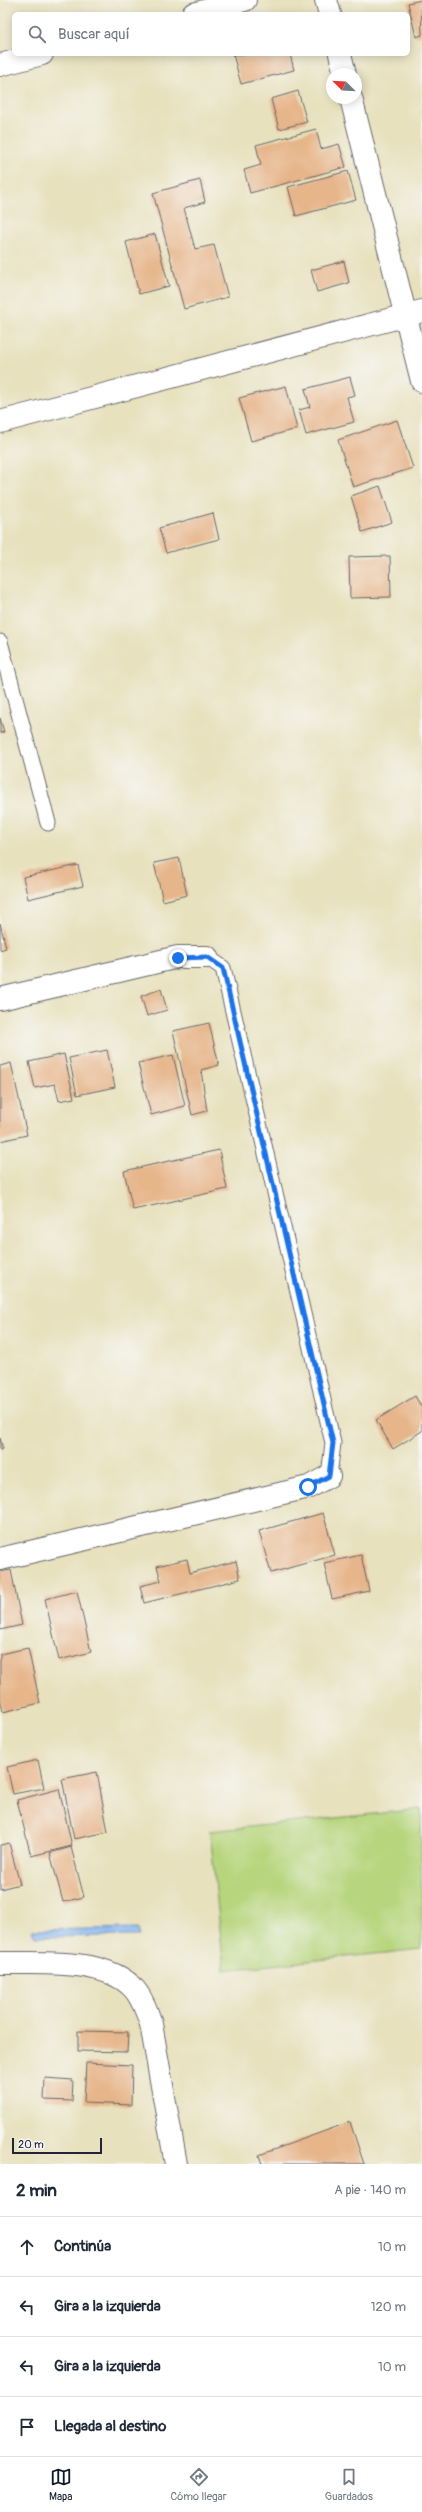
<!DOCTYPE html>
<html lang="es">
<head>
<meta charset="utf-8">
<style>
  body { margin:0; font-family:Pangolin,sans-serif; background:#f2f2f3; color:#1f2937 }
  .compass { position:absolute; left:326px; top:68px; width:36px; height:36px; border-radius:50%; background:#fff; box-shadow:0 2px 10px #0003; rotate:294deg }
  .scale { position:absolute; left:12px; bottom:10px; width:90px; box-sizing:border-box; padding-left:4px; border:2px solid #22223b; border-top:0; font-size:11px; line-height:14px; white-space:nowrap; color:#22223b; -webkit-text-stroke:3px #f6f6f2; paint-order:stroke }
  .stop { position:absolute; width:12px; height:12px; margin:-9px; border:3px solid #1a73e8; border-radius:50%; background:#fff }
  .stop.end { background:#1a73e8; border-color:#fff; box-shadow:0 1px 4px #0008 }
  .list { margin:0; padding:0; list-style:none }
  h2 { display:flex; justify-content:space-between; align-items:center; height:52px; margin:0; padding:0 16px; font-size:17px }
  h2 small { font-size:13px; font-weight:400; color:#747a83 }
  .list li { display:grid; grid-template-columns:26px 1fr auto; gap:12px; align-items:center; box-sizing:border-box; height:60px; padding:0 16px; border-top:1px solid #e0e1e3 }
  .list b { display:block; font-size:15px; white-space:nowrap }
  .list em { font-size:13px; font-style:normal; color:#747a83 }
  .icon { flex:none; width:22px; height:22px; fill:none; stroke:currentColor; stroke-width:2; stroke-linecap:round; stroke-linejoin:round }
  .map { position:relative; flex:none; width:422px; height:2164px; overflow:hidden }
  .search { position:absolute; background:#fff; box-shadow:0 2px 10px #0003; left:12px; right:12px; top:12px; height:44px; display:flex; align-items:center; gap:10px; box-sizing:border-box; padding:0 14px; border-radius:6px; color:#747a83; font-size:15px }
  .sheet { height:292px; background:#fff }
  nav { display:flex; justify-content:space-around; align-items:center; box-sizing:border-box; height:56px; border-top:1px solid #e0e1e3; background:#fff; font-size:11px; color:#747a83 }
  nav a { display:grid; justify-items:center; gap:2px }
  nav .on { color:#111827 }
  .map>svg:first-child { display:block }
</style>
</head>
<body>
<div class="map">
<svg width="422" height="2164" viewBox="0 0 422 2164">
  <rect width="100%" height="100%" fill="#f6f6f2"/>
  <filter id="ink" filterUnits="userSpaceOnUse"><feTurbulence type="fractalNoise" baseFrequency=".025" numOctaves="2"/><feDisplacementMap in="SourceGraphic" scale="8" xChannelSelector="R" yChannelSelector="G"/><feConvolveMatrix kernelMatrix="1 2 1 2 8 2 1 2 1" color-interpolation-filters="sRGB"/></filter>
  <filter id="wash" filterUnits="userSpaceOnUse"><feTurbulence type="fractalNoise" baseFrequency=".012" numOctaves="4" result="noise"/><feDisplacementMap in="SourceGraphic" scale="16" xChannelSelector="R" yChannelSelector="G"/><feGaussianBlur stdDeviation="0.9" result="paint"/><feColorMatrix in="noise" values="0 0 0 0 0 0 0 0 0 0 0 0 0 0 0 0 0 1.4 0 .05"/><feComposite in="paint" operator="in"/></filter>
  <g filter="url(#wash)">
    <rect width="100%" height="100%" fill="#e8e1bd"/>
    <path fill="#b6d57b" stroke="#6c7c5b" d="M 421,1809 L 422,1949 L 224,1970 L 210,1831 Z"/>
    <path fill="#82b3ed" stroke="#526a94" d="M 138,1928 L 140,1936 L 35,1937 L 31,1930 Z"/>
    <g id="blocks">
      <path fill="#e7b58a" d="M 421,0 L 422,35 L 416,37 L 408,3 Z
        M 233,54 L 290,54 L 294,70 L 241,84 Z
        M 298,91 L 307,122 L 279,129 L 271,99 Z
        M 316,129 L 321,149 L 339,144 L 346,167 L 250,193 L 244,170 L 261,165 L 256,145 Z
        M 348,171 L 356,200 L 296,216 L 288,187 Z
        M 200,180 L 205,202 L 184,208 L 195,249 L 214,245 L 228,297 L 184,309 L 153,193 Z
        M 155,234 L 169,286 L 139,294 L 126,242 Z
        M 344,261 L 349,283 L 317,292 L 311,270 Z
        M 350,377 L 355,395 L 347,397 L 354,422 L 306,435 L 299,410 L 310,407 L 305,389 Z
        M 286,386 L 297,429 L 251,441 L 239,398 Z
        M 397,420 L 413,468 L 353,487 L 338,440 Z
        M 380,486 L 392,522 L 362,532 L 351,496 Z
        M 213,513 L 219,539 L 166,553 L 159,528 Z
        M 390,556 L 391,597 L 350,598 L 349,557 Z
        M 0,718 L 4,732 L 0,733 Z
        M 179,858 L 187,895 L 163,901 L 154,863 Z
        M 78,865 L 83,886 L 28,899 L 23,877 Z
        M 0,923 L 6,948 L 0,950 Z
        M 161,989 L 167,1010 L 147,1016 L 141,996 Z
        M 209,1023 L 219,1065 L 201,1070 L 207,1111 L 192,1115 L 173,1031 Z
        M 107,1050 L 115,1087 L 77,1095 L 69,1058 Z
        M 64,1054 L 74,1098 L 59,1101 L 55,1084 L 35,1088 L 29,1062 Z
        M 173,1055 L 185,1106 L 151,1115 L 138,1063 Z
        M 11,1063 L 27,1135 L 0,1141 L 0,1066 Z
        M 219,1150 L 227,1189 L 133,1210 L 124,1171 Z
        M 415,1396 L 422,1408 L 422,1431 L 393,1449 L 376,1420 Z
        M 0,1438 L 3,1449 L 0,1450 Z
        M 323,1513 L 335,1555 L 271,1573 L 259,1531 Z
        M 361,1555 L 369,1591 L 332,1599 L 324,1563 Z
        M 187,1559 L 190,1573 L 236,1561 L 240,1579 L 144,1603 L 140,1586 L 161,1581 L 157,1566 Z
        M 11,1570 L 22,1625 L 0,1630 L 0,1572 Z
        M 77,1591 L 91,1652 L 59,1660 L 45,1599 Z
        M 28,1648 L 40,1703 L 3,1712 L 0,1698 L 0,1654 Z
        M 38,1760 L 44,1788 L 13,1794 L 7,1767 Z
        M 97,1772 L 108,1832 L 74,1839 L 62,1779 Z
        M 59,1789 L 72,1846 L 31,1856 L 17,1800 Z
        M 9,1843 L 20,1884 L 0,1889 L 0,1845 Z
        M 71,1847 L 84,1897 L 63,1902 L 50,1853 Z
        M 78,2031 L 128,2032 L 127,2052 L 78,2051 Z
        M 86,2063 L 132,2065 L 131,2105 L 84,2103 Z
        M 45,2078 L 73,2080 L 72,2101 L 44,2100 Z
        M 350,2122 L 364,2164 L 262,2164 L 259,2155 Z"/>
    </g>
  </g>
  <g filter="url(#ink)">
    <use href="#blocks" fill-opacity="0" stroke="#676568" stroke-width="1"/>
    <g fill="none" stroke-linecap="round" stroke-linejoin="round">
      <g stroke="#676568" stroke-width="17">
        <path id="lane" d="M 0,642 L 48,823
          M 207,957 L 223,968 L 333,1443 L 329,1476"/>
      </g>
      <g stroke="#676568" stroke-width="24">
        <path id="street" d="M 326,0 L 330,14
          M 193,14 L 245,0
          M 340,54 L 345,74
          M 0,65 L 42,54
          M 351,98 L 422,381
          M 0,422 L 422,311
          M 0,999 L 178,957 L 207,957
          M 0,1559 L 309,1487 L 329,1476
          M 0,1963 C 39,1964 108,1957 135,1990 C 143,2000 147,2012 151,2024 L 176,2164"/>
      </g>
      <use href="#lane" stroke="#fff" stroke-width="15"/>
      <use href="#street" stroke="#fff" stroke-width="22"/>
    </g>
  </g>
  <g fill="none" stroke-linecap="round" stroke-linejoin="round" filter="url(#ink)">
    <path stroke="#1a73e8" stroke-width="5" d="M 178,958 L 207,957 L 223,968 L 333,1443 L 329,1476 L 308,1487"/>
  </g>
</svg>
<svg class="compass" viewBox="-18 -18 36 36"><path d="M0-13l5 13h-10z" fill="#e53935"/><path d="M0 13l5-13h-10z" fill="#747a83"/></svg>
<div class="scale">20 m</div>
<div class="stop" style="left:308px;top:1487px"></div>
<div class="stop end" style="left:178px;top:958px"></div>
<div class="search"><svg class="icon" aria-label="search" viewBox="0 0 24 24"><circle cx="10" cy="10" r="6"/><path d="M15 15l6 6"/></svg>Buscar aquí</div>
</div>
<section class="sheet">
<h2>2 min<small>A pie · 140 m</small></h2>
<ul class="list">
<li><svg class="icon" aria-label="ahead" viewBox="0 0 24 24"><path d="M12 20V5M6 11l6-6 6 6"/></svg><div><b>Continúa</b></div><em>10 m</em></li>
<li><svg class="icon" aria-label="left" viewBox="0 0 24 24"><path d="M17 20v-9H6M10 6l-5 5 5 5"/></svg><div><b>Gira a la izquierda</b></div><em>120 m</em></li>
<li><svg class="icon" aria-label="left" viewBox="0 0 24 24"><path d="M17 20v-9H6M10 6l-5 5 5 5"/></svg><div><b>Gira a la izquierda</b></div><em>10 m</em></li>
<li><svg class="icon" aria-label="arrive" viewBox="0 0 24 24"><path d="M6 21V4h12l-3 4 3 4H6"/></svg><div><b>Llegada al destino</b></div></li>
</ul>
</section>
<nav>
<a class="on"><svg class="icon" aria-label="map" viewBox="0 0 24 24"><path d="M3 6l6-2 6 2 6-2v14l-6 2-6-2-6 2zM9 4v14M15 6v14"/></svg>Mapa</a>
<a><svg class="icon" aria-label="directions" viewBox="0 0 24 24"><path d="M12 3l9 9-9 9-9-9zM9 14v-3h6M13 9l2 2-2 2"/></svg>Cómo llegar</a>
<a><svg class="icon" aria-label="saved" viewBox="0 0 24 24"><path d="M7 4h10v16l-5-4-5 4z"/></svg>Guardados</a>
</nav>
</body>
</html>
